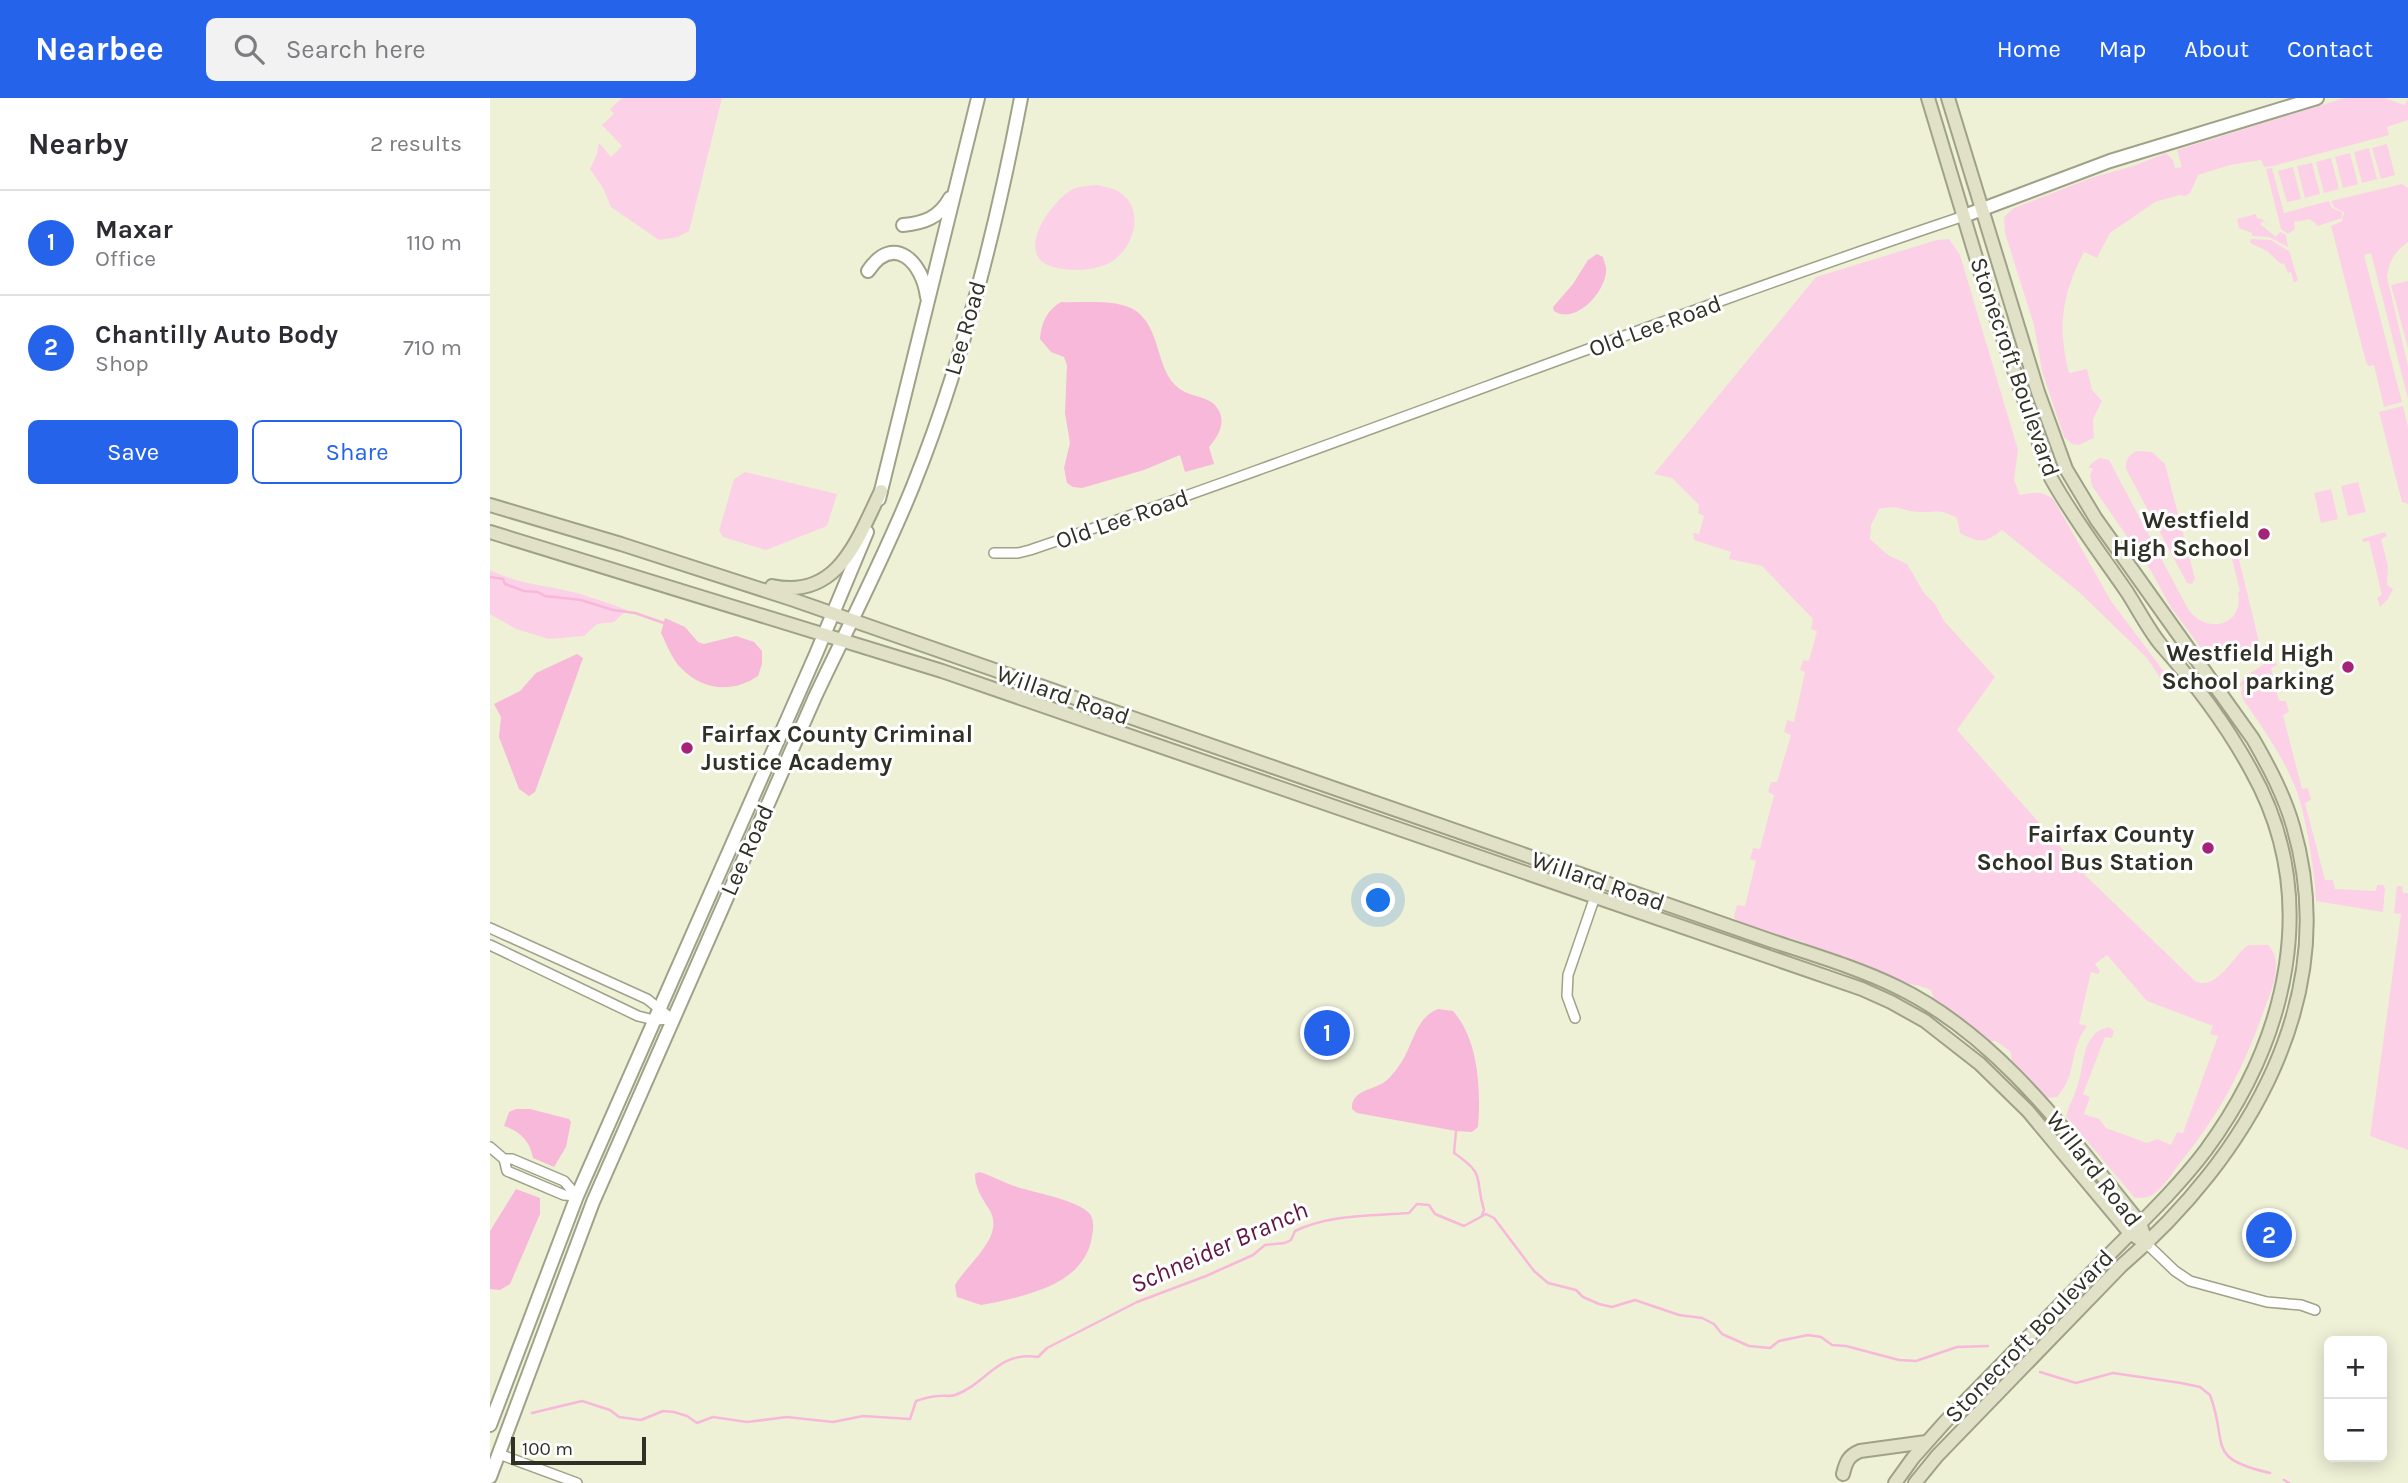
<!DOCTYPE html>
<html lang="en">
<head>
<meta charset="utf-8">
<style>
  body { margin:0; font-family:Karla,sans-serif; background:#f2f2f3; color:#2b2b33 }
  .controls { position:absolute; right:21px; bottom:21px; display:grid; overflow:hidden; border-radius:10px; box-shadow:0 4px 18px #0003 }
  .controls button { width:63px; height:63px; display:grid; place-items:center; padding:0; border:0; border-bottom:2px solid #e1e1e2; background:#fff; color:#2b2b33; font:35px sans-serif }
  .scale { position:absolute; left:21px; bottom:18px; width:135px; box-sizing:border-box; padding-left:7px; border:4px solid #2f3026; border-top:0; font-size:19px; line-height:24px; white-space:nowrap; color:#2f3026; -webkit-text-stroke:5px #fff; paint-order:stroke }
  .you { position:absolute; left:889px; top:803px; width:24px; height:24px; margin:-18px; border:5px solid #fff; border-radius:50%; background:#1a73e8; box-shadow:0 0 0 10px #1a73e833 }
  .badge { display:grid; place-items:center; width:46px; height:46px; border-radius:50%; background:#2563eb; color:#fff; font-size:23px; font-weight:700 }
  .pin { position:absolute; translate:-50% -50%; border:4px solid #fff; box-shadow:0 2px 7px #0006 }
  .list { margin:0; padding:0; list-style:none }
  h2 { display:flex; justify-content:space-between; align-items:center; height:91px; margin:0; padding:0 28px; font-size:30px }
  h2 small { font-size:23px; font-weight:400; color:#7c7c81 }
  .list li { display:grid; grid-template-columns:46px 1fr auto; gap:21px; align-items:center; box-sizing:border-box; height:105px; padding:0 28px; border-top:2px solid #e1e1e2 }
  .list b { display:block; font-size:26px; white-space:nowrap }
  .list p { margin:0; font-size:23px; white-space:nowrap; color:#7c7c81 }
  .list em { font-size:23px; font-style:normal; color:#7c7c81 }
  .actions { display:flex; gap:14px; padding:21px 28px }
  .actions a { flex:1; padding:16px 0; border:2px solid #2563eb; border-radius:10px; text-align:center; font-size:24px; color:#2563eb }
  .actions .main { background:#2563eb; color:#fff }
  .icon { flex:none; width:38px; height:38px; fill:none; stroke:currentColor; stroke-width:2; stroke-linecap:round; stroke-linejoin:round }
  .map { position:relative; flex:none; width:1918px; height:1385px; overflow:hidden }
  header { display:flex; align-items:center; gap:42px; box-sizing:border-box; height:98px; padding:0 35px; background:#2563eb; color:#fff }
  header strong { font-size:33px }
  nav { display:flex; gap:38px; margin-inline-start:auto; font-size:24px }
  .search { width:490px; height:63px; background:#f2f2f3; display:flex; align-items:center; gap:18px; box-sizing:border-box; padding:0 24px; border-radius:10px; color:#7c7c81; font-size:26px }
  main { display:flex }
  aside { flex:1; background:#fff }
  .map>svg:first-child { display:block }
</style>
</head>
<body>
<header>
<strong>Nearbee</strong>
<div class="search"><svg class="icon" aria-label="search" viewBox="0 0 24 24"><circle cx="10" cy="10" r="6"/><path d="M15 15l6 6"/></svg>Search here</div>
<nav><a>Home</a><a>Map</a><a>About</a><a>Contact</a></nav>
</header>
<main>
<aside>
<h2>Nearby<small>2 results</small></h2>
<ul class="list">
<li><span class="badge">1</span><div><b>Maxar</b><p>Office</p></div><em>110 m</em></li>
<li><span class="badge">2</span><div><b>Chantilly Auto Body</b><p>Shop</p></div><em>710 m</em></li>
</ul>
<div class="actions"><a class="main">Save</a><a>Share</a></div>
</aside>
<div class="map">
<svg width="1918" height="1385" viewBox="0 0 1918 1385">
  <rect width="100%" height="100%" fill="#eef1d6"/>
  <path fill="#fcd1e7" d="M 132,0 L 232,0 L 199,133 L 188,139 L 169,142 L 121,109 L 113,90 L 100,71 L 107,56 L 109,45 L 121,59 L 132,48 L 112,27 L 124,16 L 120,11 Z
    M 1854,0 L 1895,0 L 1914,7 L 1918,2 L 1918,22 L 1897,29 L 1899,37 L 1783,68 L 1774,69 L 1771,62 L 1740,67 L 1708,77 L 1700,95 L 1696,98 L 1690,97 L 1665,104 L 1620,135 L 1607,160 L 1594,154 C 1572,197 1567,227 1579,275 L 1597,271 L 1602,292 L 1612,303 L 1603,321 L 1604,340 L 1589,347 L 1582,346 L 1574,339 L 1552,273 L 1544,227 L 1515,135 L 1514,119 L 1524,110 L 1601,80 L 1646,67 L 1676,55 L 1683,62 L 1685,70 L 1692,69 L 1687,52 Z
    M 1897,46 L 1905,77 L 1891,81 L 1882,50 Z
    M 1879,50 L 1887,81 L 1872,85 L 1864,54 Z
    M 1860,55 L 1868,86 L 1853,90 L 1845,59 Z
    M 1841,60 L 1849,91 L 1834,95 L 1826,64 Z
    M 1822,65 L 1830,96 L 1815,100 L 1807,68 Z
    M 1803,69 L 1811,101 L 1797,104 L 1788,73 Z
    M 1782,70 L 1794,115 L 1839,103 L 1842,110 L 1852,114 L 1852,120 L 1828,128 L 1820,121 L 1804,124 L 1805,131 L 1798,136 L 1791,131 L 1776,71 Z
    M 1912,86 L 1918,90 L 1918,144 C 1905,153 1899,163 1897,179 L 1918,268 L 1918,301 L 1881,155 L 1874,157 L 1912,304 L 1894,309 L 1884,267 L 1878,268 L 1876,264 L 1841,128 L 1852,123 L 1854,114 L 1844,109 L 1841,103 Z
    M 607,87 C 615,89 625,90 632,96 C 657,115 641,157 615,167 C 599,173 583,173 567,170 C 520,161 560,102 585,90 C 592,88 600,88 607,87 Z
    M 1766,116 L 1767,120 L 1772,121 L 1780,129 L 1773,123 L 1770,126 L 1786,139 L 1790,134 L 1796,137 L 1798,149 L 1779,139 L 1762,138 L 1762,135 L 1749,130 L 1747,121 Z
    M 1459,141 L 1470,157 L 1528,352 L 1524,382 L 1530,397 C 1543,394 1553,393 1564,402 L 1621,503 L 1678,579 L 1684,592 L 1679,593 L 1657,560 L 1589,494 L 1512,432 C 1494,446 1489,445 1470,435 L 1467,420 C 1447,410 1449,415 1428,414 C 1410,413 1411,406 1389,411 L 1381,427 L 1380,441 L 1398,457 L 1417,466 L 1434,495 L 1445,506 L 1454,523 L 1505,579 L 1467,632 L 1597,779 L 1706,884 C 1729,891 1742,859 1758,847 L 1778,847 C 1795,864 1781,893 1774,912 C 1753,972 1729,1017 1689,1066 C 1682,1076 1674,1088 1665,1095 C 1659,1100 1652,1100 1645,1100 L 1576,1018 C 1579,1007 1585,997 1588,986 C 1595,965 1591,935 1619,929 L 1624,933 L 1622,940 L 1615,939 L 1593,996 L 1600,999 L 1594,1016 L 1609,1021 L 1616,1030 L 1657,1045 L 1667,1041 L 1681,1047 L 1687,1034 L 1693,1035 L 1728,938 L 1720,936 L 1723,928 L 1657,903 L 1617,857 L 1605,866 L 1610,873 L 1608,876 L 1601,874 L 1589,926 L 1597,928 C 1578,953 1588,976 1567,999 L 1555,1000 L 1526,970 L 1522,965 L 1521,954 L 1506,943 L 1498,943 L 1445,905 L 1441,892 C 1427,886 1421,887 1407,884 L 1317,849 L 1314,844 C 1291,837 1269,833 1247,825 L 1244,818 L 1247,807 L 1255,808 L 1266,763 L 1260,761 L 1263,750 L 1270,751 L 1284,697 L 1278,694 L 1281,684 L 1287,684 L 1301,637 L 1294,634 L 1297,622 L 1304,624 L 1315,574 L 1310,572 L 1313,562 L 1319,563 L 1327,533 L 1321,531 L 1323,521 L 1272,468 L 1239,461 L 1241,454 L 1204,442 L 1203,435 L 1209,436 L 1214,418 L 1208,415 L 1209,407 L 1182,380 L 1164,376 L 1326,179 L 1447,142 Z
    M 1761,141 L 1781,142 L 1799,153 L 1808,182 L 1804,185 L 1801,174 L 1798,175 L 1794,165 L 1791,166 L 1777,153 L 1760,145 Z
    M 1918,183 L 1918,250 L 1901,187 Z
    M 1913,308 L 1918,329 L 1918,406 L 1912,404 L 1889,314 Z
    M 1647,353 L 1662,354 L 1675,366 L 1705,481 L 1702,486 L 1697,485 L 1636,371 C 1635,361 1639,357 1647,353 Z
    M 1610,360 L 1619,362 L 1698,511 C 1717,538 1755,527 1748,494 L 1750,493 L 1742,461 L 1744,453 L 1747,453 L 1769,544 C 1755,553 1735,576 1719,561 L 1680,508 L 1661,473 L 1602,388 L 1600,377 L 1603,370 L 1598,370 L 1603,364 Z
    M 255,374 L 347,396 L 337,428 L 276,452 L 233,439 L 229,433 L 244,381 Z
    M 1868,384 L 1876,414 L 1858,418 L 1851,388 Z
    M 1841,391 L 1848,421 L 1831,425 L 1824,395 Z
    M 1895,434 L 1897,438 L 1891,441 L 1898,468 L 1897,487 L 1903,491 L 1898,501 L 1890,509 L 1887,500 L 1892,497 L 1879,443 L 1873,444 L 1872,441 Z
    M 0,472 C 26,485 47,486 74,492 C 96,497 116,504 137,512 L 124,524 L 107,526 L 94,538 L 59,541 L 26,531 L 0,516 Z
    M 1783,560 L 1787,567 L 1781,570 L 1789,603 L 1796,603 L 1799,614 L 1793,617 L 1812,691 L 1818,690 L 1821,702 L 1815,705 L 1835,782 L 1843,782 L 1845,791 L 1886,793 L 1887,787 L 1893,787 L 1895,790 L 1893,814 L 1826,803 C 1825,774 1816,718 1806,691 C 1793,659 1774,631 1754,603 L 1751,595 L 1753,587 L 1748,589 L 1755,579 Z
    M 1907,788 L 1912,788 L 1913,795 L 1918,795 L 1918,1052 L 1880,1038 L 1911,816 L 1904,815 Z"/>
  <path fill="#f7b8da" d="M 1107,156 L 1113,159 C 1113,160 1116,168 1116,170 C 1118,191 1086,228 1064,213 L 1063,209 L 1083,186 L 1098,162 Z
    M 571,204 C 592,205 621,201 641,210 C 673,226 664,274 690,291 C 704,301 723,297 730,315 C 735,328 727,339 719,349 L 724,366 L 695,374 L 690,357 L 654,372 L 592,390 L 583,389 L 577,385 L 574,370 L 580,345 L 575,315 L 577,267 L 574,259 L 561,254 L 550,241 C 551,225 557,212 571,204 Z
    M 175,520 L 195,529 L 208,544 L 214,546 L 246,538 L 264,544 L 272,553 L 272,566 L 268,578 C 243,595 213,593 191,570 C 182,561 177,547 171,535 Z
    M 87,556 L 93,560 L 45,694 L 39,698 L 29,691 L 9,639 L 11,619 L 4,606 L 30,593 L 46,575 Z
    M 948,911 L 963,913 C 989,942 991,993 988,1029 L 982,1034 L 966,1033 L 867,1015 L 862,1011 C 861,993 881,992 893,985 C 899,981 904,975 908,969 C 923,951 924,920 948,911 Z
    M 26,1011 L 40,1011 L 79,1021 L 81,1024 L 76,1049 L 64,1069 L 43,1060 C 40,1043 30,1033 14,1028 L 19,1014 Z
    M 489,1074 C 501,1077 512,1084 524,1088 C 542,1094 589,1102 600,1116 C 605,1124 603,1134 601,1143 C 592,1185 540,1197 502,1205 L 491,1207 L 467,1199 L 465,1187 C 479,1164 516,1138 499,1111 C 492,1100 485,1090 485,1076 Z
    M 26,1091 L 50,1100 L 50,1116 L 20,1186 L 10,1192 L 0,1191 L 0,1133 Z"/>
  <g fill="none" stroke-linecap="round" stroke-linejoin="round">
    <path stroke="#f7b8da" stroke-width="2.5" d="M 0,479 L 13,481 L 15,486 L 34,493 L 48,494 L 55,498 L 91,502 L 123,512 L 145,515 L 174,525
      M 966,1033 L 964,1055 C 997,1077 984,1080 994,1112 L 992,1117
      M 1550,1274 L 1586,1285 L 1623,1275 L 1691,1285 L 1710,1289 L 1720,1297 C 1739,1347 1714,1360 1780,1375
      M 42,1315 L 92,1303 L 120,1312 L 129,1319 L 151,1322 L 173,1313 L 184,1314 L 197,1318 L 207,1325 L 223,1319 L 257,1324 L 297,1319 L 343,1324 L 373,1318 L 420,1321 L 426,1303 C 433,1301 441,1298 448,1298 C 454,1297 459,1299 465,1297 C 498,1285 507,1253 548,1259 L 557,1250 L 647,1204 L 716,1178 L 763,1157 L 775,1147 L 795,1145 L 801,1142 L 805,1133 C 841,1116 881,1118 919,1115 L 927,1106 L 939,1107 L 945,1116 L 974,1128 L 996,1116 L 1004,1120 L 1044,1173 L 1058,1185 L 1086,1192 L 1093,1199 L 1109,1206 L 1122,1209 L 1145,1202 L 1189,1217 L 1212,1220 L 1224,1226 L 1232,1236 L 1259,1248 L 1280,1250 L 1289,1243 L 1318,1237 L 1331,1239 L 1342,1247 L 1356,1248 L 1409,1262 L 1426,1263 L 1467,1249 L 1498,1248
      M 1794,1382 L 1799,1385"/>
    <g stroke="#9fa288" stroke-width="12">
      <path id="minor" d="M 504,455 L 528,455 L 540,452 C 853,346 1161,223 1474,118
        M 0,830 L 157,901 L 182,921
        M 0,847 L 148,918 L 164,922 L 182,921
        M 1085,920 L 1077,898 L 1078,877 L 1110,784
        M 0,1049 L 14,1061 L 22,1061 L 74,1083 L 87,1098
        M 14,1061 L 17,1073 L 74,1097 L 87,1098
        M 1657,1146 L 1685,1173 L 1700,1183 L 1777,1204 L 1811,1207 L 1825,1212
        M 9,1356 L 87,1385"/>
    </g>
    <g stroke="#9fa288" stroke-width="16">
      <path id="tertiary" d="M 1474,118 L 1620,63 L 1827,0
        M 413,127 C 434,125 449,120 460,100
        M 378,173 C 404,134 433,165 437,199
        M 389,401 L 488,0
        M 0,1327 L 87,1098 L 326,556 L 377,434
        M 0,1379 L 103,1104 L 325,599 C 358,529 394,460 423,388 C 473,264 506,131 531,0"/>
    </g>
    <g stroke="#9fa288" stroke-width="16">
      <path id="secondary" d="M 0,407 L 131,446 L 304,502 L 1282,843 C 1324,857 1368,870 1407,889 C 1510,939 1580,1039 1650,1125 L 1657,1146
        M 0,434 L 452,573 L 1372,891 L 1401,904 L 1435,923 L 1490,966 L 1538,1013 L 1633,1127 L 1640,1135 L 1657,1146
        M 282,488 C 348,502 367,442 391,393
        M 1353,1376 C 1356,1364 1358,1358 1370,1353 L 1436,1344
        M 1405,1385 L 1423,1360 L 1455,1324 C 1507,1271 1559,1218 1611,1165 C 1647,1128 1685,1093 1716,1052 C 1798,940 1832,798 1761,672 C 1737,628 1704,584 1671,547 C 1658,531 1648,511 1637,494 C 1611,456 1583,420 1561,380 L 1491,176 L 1438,0
        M 1425,1385 L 1447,1358 L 1631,1168 C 1758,1059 1853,899 1803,728 C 1794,697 1779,669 1763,641 L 1606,421 L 1576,371 L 1548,294 L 1458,0"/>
    </g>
    <use href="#minor" stroke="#fff" stroke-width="9"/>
    <use href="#tertiary" stroke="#fff" stroke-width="12"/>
    <use href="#secondary" stroke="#e0e1c7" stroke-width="12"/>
  </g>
  <g fill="#a32477" stroke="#fff" stroke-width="2.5">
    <circle cx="1774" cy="436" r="7"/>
    <circle cx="1858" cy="569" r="7"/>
    <circle cx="197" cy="650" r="7"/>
    <circle cx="1718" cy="750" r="7"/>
  </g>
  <g text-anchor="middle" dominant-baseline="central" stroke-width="6" stroke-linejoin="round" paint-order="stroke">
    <g font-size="24" fill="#2f3026" stroke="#fff">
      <text transform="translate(1165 228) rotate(-20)">Old Lee Road</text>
      <text transform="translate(475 230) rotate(-74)">Lee Road</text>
      <text transform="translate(1525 269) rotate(71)">Stonecroft Boulevard</text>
      <text transform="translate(632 421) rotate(-19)">Old Lee Road</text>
      <text transform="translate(573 597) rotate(19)">Willard Road</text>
      <text transform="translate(257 752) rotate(-66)">Lee Road</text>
      <text transform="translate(1108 783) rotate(19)">Willard Road</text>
      <text transform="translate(1604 1071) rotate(52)">Willard Road</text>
      <text transform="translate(1539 1238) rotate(-46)">Stonecroft Boulevard</text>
    </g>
    <g font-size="24" font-weight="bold" fill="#2f3026" stroke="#fff" text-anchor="end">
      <text x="1760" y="422">Westfield<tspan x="1760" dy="28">High School</tspan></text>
      <text x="1844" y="555">Westfield High<tspan x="1844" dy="28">School parking</tspan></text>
      <text x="211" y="636" text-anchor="start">Fairfax County Criminal<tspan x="211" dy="28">Justice Academy</tspan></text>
      <text x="1704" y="736">Fairfax County<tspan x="1704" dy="28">School Bus Station</tspan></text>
    </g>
    <g font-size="26" font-style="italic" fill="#5f1845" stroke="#fff">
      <text transform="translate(729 1149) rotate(-24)">Schneider Branch</text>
    </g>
  </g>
</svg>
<div class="controls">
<button>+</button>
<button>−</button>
</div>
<div class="scale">100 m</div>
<div class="you"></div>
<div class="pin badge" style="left:837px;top:935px">1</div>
<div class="pin badge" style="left:1779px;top:1137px">2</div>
</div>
</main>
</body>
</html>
